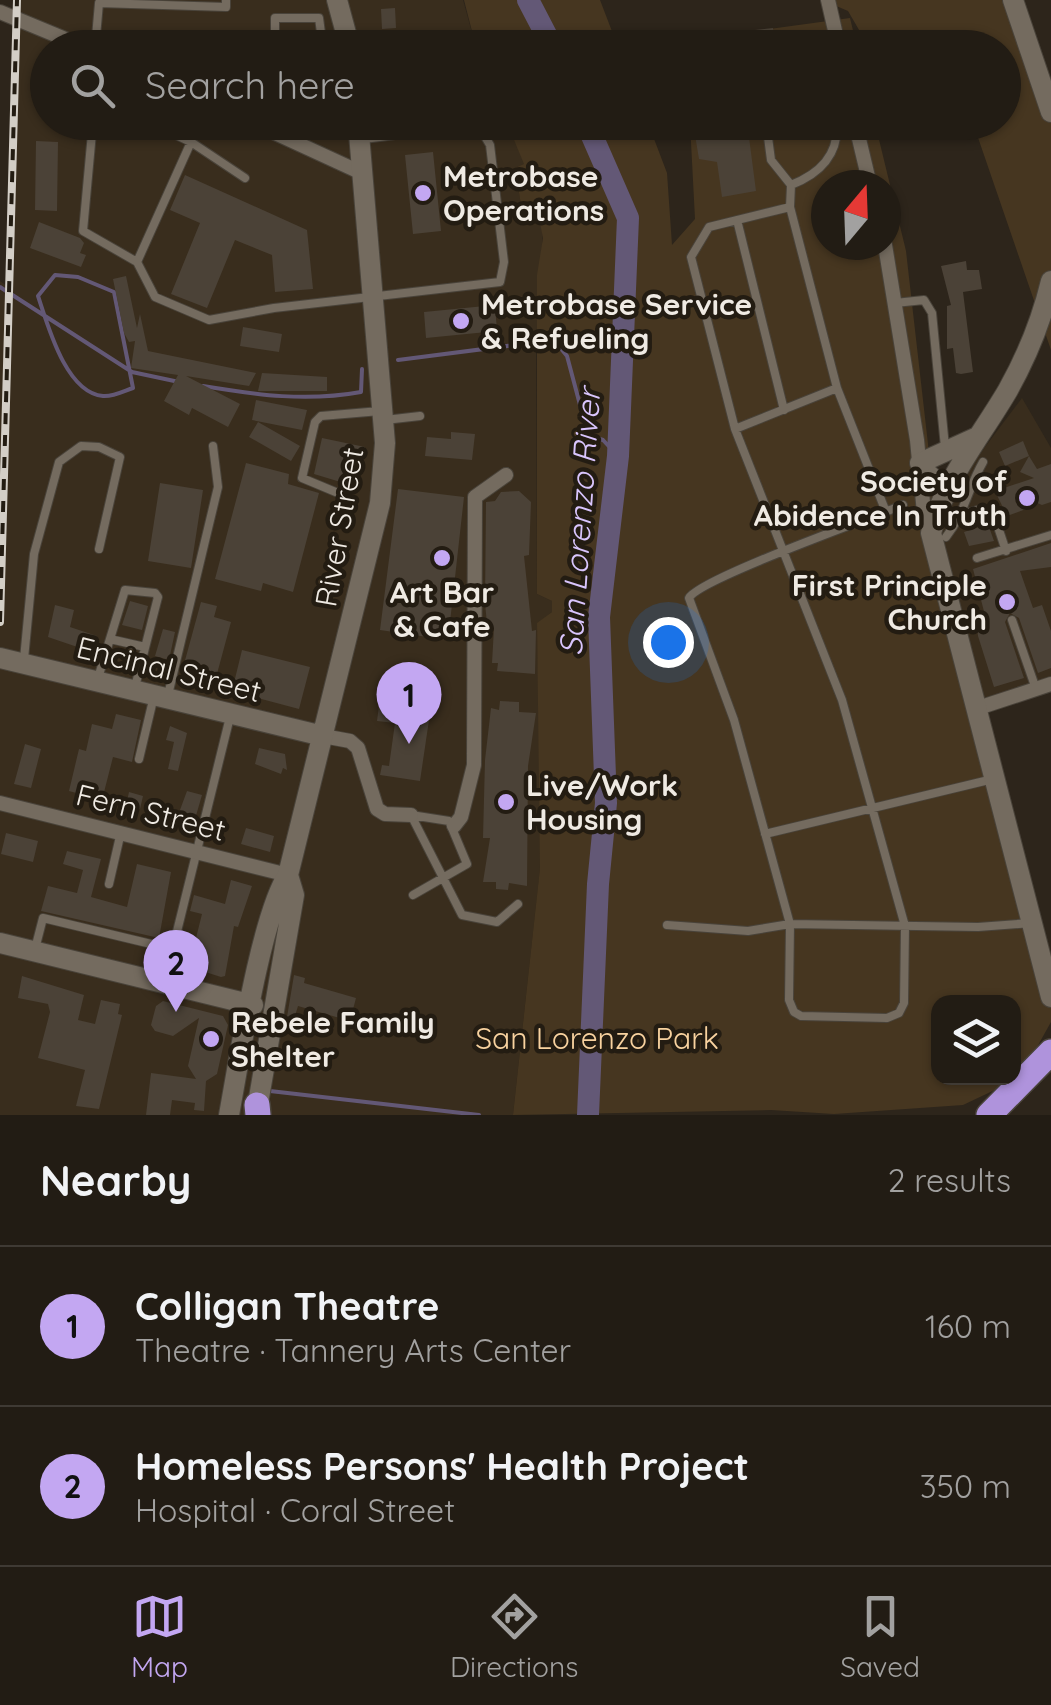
<!DOCTYPE html>
<html lang="en">
<head>
<meta charset="utf-8">
<style>
  body { margin:0; font-family:Quicksand,sans-serif; background:#2e2922; color:#f1f3f6 }
  .controls { position:absolute; right:30px; bottom:30px; display:grid; overflow:hidden; border-radius:20px; box-shadow:0 2px 8px #0004 }
  .controls button { width:90px; height:90px; display:grid; place-items:center; padding:0; border:0; border-bottom:2px solid #3f3a34; background:#221c14; color:#f1f3f6; font:50px sans-serif }
  .compass { position:absolute; left:811px; top:170px; width:90px; height:90px; border-radius:50%; background:#221c14; box-shadow:0 2px 8px #0004; rotate:19deg }
  .you { position:absolute; left:668px; top:642px; width:35px; height:35px; margin:-25px; border:8px solid #fff; border-radius:50%; background:#1a73e8; box-shadow:0 0 0 15px #1a73e833 }
  .badge { display:grid; place-items:center; width:65px; height:65px; border-radius:50%; background:#c3a7f2; color:#111; font-size:32px; font-weight:700 }
  .pin { position:absolute; translate:-50% -82px; filter:drop-shadow(0 2px 5px #0008) }
  .pin::after { content:''; position:absolute; top:52px; width:35px; height:30px; background:inherit; clip-path:polygon(0 0,100% 0,50% 100%) }
  .list { margin:0; padding:0; list-style:none }
  h2 { display:flex; justify-content:space-between; align-items:center; height:130px; margin:0; padding:0 40px; font-size:42px }
  h2 small { font-size:32px; font-weight:400; color:#a2a1a0 }
  .list li { display:grid; grid-template-columns:65px 1fr auto; gap:30px; align-items:center; box-sizing:border-box; height:160px; padding:0 40px; border-top:2px solid #3f3a34 }
  .list b { display:block; font-size:38px; white-space:nowrap }
  .list p { margin:0; font-size:32px; white-space:nowrap; color:#a2a1a0 }
  .list em { font-size:32px; font-style:normal; color:#a2a1a0 }
  .icon { flex:none; width:55px; height:55px; fill:none; stroke:currentColor; stroke-width:2; stroke-linecap:round; stroke-linejoin:round }
  .map { position:relative; flex:none; width:1051px; height:1115px; overflow:hidden }
  .search { position:absolute; background:#221c14; box-shadow:0 2px 8px #0004; left:30px; right:30px; top:30px; height:110px; display:flex; align-items:center; gap:25px; box-sizing:border-box; padding:0 35px; border-radius:55px; color:#a2a1a0; font-size:38px }
  .sheet { height:450px; background:#221c14 }
  nav { display:flex; justify-content:space-around; align-items:center; box-sizing:border-box; height:140px; border-top:2px solid #3f3a34; background:#221c14; font-size:28px; color:#a2a1a0 }
  nav a { display:grid; justify-items:center; gap:5px }
  nav .on { color:#c3a7f2 }
  .map>svg:first-child { display:block }
</style>
</head>
<body>
<div class="map">
<svg width="1051" height="1115" viewBox="0 0 1051 1115">
  <rect width="100%" height="100%" fill="#2d251b"/>
  <path fill="#392d1d" d="M 20,0 L 340,0 L 343,6 L 347,0 L 463,0 L 476,47 L 48,48 L 48,122 L 507,123 L 525,164 L 515,168 L 521,204 L 535,203 L 543,229 L 536,349 L 537,594 L 552,601 L 552,612 L 537,624 L 542,851 L 513,1115 L 0,1115 L 0,281 L 11,289 Z
    M 1022,398 L 1051,448 L 1051,688 L 974,713 L 940,523 L 957,484 Z"/>
  <path fill="#463620" fill-rule="evenodd" d="M 464,0 L 600,0 L 618,47 L 476,47 Z
    M 833,0 L 1003,0 L 1036,99 L 1051,102 L 1051,350 L 973,123 L 1004,122 L 1004,48 L 869,47 L 848,11 L 834,5 Z
    M 850,18 L 857,47 L 690,48 L 690,40 Z
    M 507,123 L 648,123 L 667,173 L 672,245 L 695,219 L 690,123 L 875,123 L 906,251 L 932,479 L 977,730 L 1051,1001 L 1051,1022 L 1027,1065 L 1001,1087 L 963,1105 L 834,1114 L 771,1110 L 513,1115 L 540,868 L 537,623 L 552,612 L 552,601 L 537,594 L 537,275 L 543,238 L 536,203 L 521,205 L 515,168 L 524,164 ZM 826,185 L 886,185 L 886,245 L 826,245 ZM 938,1002 L 1014,1002 L 1014,1078 L 938,1078 Z"/>
  <g fill="none" stroke-linecap="round" stroke-linejoin="round">
    <path stroke="#635876" stroke-width="4" d="M 55,275 L 78,277 L 114,292 L 133,388 C 124,391 113,397 103,396 C 66,393 48,326 38,296 Z
      M 0,287 L 132,372 L 179,382
      M 398,360 L 554,340 L 567,356 L 588,435 L 603,440 L 618,456
      M 203,386 C 258,395 306,402 361,392 L 362,369
      M 270,1091 L 479,1115"/>
    <path stroke="#635876" stroke-width="22" d="M 528,0 L 553,48
      M 586,122 L 628,218 L 618,456 L 599,617 L 606,803 L 598,884 L 588,1115"/>
  </g>
  <path fill="#4b4237" d="M 395,8 L 396,28 L 382,29 L 381,9 Z
    M 773,28 L 775,48 L 693,48 L 691,37 Z
    M 702,122 L 747,122 L 756,191 L 722,197 L 717,162 L 699,159 L 695,135 L 704,134 Z
    M 36,141 L 58,142 L 57,211 L 35,210 Z
    M 433,152 L 441,231 L 413,234 L 405,155 Z
    M 185,175 L 307,230 L 313,289 L 275,292 L 272,255 L 235,240 L 207,308 L 171,294 L 200,223 L 170,210 Z
    M 39,222 L 80,238 L 84,243 L 80,253 L 86,255 L 81,267 L 30,248 Z
    M 966,261 L 967,270 L 979,270 L 982,289 L 963,292 L 973,372 L 961,374 L 956,373 L 953,348 L 947,349 L 947,306 L 951,305 L 941,266 Z
    M 126,276 L 137,328 L 140,314 L 148,351 L 256,373 L 249,386 L 186,376 L 240,404 L 228,427 L 192,408 L 189,415 L 164,401 L 178,375 L 131,368 L 135,341 L 129,342 L 124,333 L 113,279 Z
    M 495,305 L 497,331 L 426,338 L 424,312 Z
    M 243,327 L 282,334 L 279,352 L 240,346 Z
    M 262,373 L 327,377 L 327,391 L 258,391 Z
    M 256,400 L 307,410 L 302,430 L 252,420 Z
    M 258,422 L 300,446 L 291,461 L 249,437 Z
    M 451,432 L 475,434 L 472,460 L 425,456 L 427,437 L 451,439 Z
    M 322,438 L 365,447 L 357,487 L 314,474 Z
    M 1023,441 L 1029,456 L 1005,466 L 999,452 Z
    M 1029,456 L 1037,469 L 1051,464 L 1051,502 L 1042,505 L 1023,497 L 1026,509 L 1007,516 L 995,491 L 1034,478 L 1020,472 Z
    M 246,463 L 289,474 L 288,484 L 319,493 L 293,592 L 263,583 L 261,591 L 215,579 Z
    M 160,483 L 203,490 L 191,568 L 148,561 Z
    M 398,489 L 464,497 L 448,640 L 380,630 Z
    M 519,491 L 531,502 L 529,555 L 524,556 L 532,631 L 536,630 L 535,674 L 497,671 L 498,663 L 492,663 L 494,628 L 487,624 L 485,603 L 486,502 L 495,501 L 501,492 Z
    M 988,524 L 994,541 L 969,546 L 964,532 Z
    M 1051,543 L 1051,567 L 1020,571 L 1033,608 L 1042,605 L 1051,631 L 1051,668 L 1038,673 L 1019,618 L 1010,613 L 1005,622 L 1024,678 L 994,687 L 978,636 L 977,627 L 987,623 L 973,569 Z
    M 130,601 L 148,606 L 142,630 L 122,625 Z
    M 201,602 L 217,606 L 214,617 L 231,622 L 214,685 L 181,675 Z
    M 55,605 L 74,610 L 70,627 L 97,636 L 92,652 L 48,637 Z
    M 163,629 L 175,632 L 169,660 L 155,656 Z
    M 242,650 L 310,667 L 299,709 L 232,691 Z
    M 380,698 L 398,700 L 397,712 L 429,720 L 420,781 L 380,775 L 382,765 L 389,766 L 395,723 L 377,721 Z
    M 500,701 L 519,702 L 519,712 L 536,713 L 528,766 L 527,886 L 509,883 L 508,890 L 496,889 L 496,882 L 483,882 L 490,838 L 483,838 L 485,760 L 491,708 L 499,710 Z
    M 116,714 L 141,720 L 132,762 L 113,757 L 102,800 L 69,791 L 79,749 L 86,751 L 92,724 L 112,729 Z
    M 170,726 L 187,733 L 178,771 L 168,769 L 174,742 L 166,740 Z
    M 25,744 L 41,749 L 31,788 L 14,784 Z
    M 259,748 L 285,754 L 287,770 L 283,768 L 281,774 L 255,764 Z
    M 187,791 L 202,795 L 193,826 L 177,818 Z
    M 129,792 L 143,796 L 140,809 L 126,806 Z
    M 246,828 L 274,836 L 270,852 L 241,844 Z
    M 6,833 L 38,841 L 33,862 L 1,854 Z
    M 67,851 L 101,859 L 91,897 L 127,907 L 137,864 L 171,872 L 159,938 L 41,911 L 48,886 L 77,893 L 83,870 L 63,864 Z
    M 231,880 L 252,886 L 238,927 L 234,926 L 225,976 L 221,977 L 196,969 L 202,944 L 195,942 L 202,914 L 190,911 L 194,895 L 225,904 Z
    M 294,975 L 305,978 L 304,983 L 356,998 L 350,1021 L 298,1006 L 294,1019 L 287,1017 Z
    M 22,976 L 84,995 L 78,1020 L 95,1024 L 101,1000 L 120,1004 L 118,1014 L 122,1015 L 99,1109 L 76,1106 L 85,1070 L 38,1058 L 50,1012 L 48,1004 L 18,998 Z
    M 163,1001 L 223,1016 L 228,1025 L 217,1074 L 206,1081 L 204,1111 L 194,1110 L 195,1103 L 172,1100 L 170,1115 L 146,1115 L 151,1073 L 196,1079 L 188,1066 L 199,1018 L 173,1036 L 155,1031 L 151,1025 L 156,1006 Z"/>
  <g fill="none" stroke-linecap="round" stroke-linejoin="round">
    <g stroke="#49433a" stroke-width="10">
      <path id="lane" d="M 95,48 L 99,3 L 226,7 L 226,0
        M 245,48 L 263,48
        M 275,48 L 275,18 L 319,18 L 323,48
        M 93,122 L 83,231 L 137,262 L 155,297 L 209,320 L 274,308 L 500,282 L 504,262 L 490,145 L 484,135 L 458,127 L 364,139
        M 766,122 L 771,160 L 791,185 L 790,207 L 837,388 L 886,512
        M 191,142 L 245,178
        M 791,185 C 819,174 839,156 837,122
        M 790,207 L 709,227 L 691,257 L 735,429 L 842,700 L 905,926 L 904,1003 L 899,1013 L 887,1018 L 801,1016 L 794,1012 L 789,1000 L 790,924 L 734,720 L 689,598 C 699,579 871,518 903,505
        M 737,220 L 784,410
        M 137,262 L 191,142 L 148,122
        M 895,303 L 924,300 L 932,313 L 945,447
        M 385,420 L 420,416
        M 735,429 L 837,388
        M 338,493 L 302,478 L 315,422 L 321,416 L 380,411
        M 964,514 L 981,509 L 996,521 L 1006,551
        M 946,537 C 965,513 968,488 983,462
        M 977,558 L 1051,535
        M 1012,620 L 1036,689
        M 110,639 L 145,647
        M 24,659 L 34,554 L 59,462 L 81,446 L 99,447 L 120,457 L 99,549
        M 98,678 L 125,590 L 155,593 L 158,597 L 135,687
        M 168,695 L 218,487 L 213,446
        M 139,759 L 154,696
        M 411,815 L 462,915 L 497,922 L 518,904
        M 411,815 L 449,821 L 467,864 L 413,895
        M 765,834 L 993,779
        M 109,884 L 121,832
        M 667,925 L 748,931 L 790,924 L 978,927 L 1031,923
        M 35,949 L 43,918 L 172,949
        M 165,980 L 230,717"/>
    </g>
    <g stroke="#49433a" stroke-width="16">
      <path id="street" d="M 828,0 L 839,48
        M 0,12 L 87,48
        M 251,122 L 364,174
        M 855,122 L 870,185
        M 885,245 L 917,440 L 924,513 L 931,533
        M 920,463 L 947,487
        M 975,709 L 1051,684
        M 323,736 L 350,741 L 358,748 L 377,809 L 385,814 L 411,815
        M 0,803 L 288,875
        M 454,826 L 461,817 L 474,765 L 475,497 L 506,475"/>
    </g>
    <g stroke="#49433a" stroke-width="22">
      <path id="secondary" d="M 337,0 L 350,48
        M 1013,0 L 1051,112
        M 1051,281 C 1042,319 1027,356 1008,390 C 980,438 945,478 931,533 L 1051,997
        M 920,463 L 975,438
        M 0,658 L 323,736
        M 0,943 L 253,1005
        M 229,1115 C 239,1061 261,916 288,875 L 380,503 L 385,443 L 358,122
        M 256,1115 L 294,895 L 288,875"/>
    </g>
    <g stroke="#49433a" stroke-width="28">
      <path id="highway" d="M 257,1105 L 258,1115
        M 989,1115 L 1051,1052"/>
    </g>
    <use href="#lane" stroke="#746b5f" stroke-width="8"/>
    <use href="#street" stroke="#746b5f" stroke-width="14"/>
    <use href="#secondary" stroke="#746b5f" stroke-width="20"/>
    <use href="#highway" stroke="#af93dc" stroke-width="25"/>
    <g stroke="#d3cec6" stroke-width="8">
      <path id="rail" d="M 0,622 L 17,0"/>
    </g>
    <use href="#rail" stroke="#231c12" stroke-width="4" stroke-dasharray="11" stroke-linecap="butt"/>
  </g>
  <g fill="#c3a7f2" stroke="#231c12" stroke-width="4">
    <circle cx="423" cy="193" r="10"/>
    <circle cx="461" cy="321" r="10"/>
    <circle cx="1027" cy="498" r="10"/>
    <circle cx="442" cy="558" r="10"/>
    <circle cx="1007" cy="602" r="10"/>
    <circle cx="506" cy="802" r="10"/>
    <circle cx="211" cy="1039" r="10"/>
  </g>
  <g text-anchor="middle" dominant-baseline="central" stroke-width="9" stroke-linejoin="round" paint-order="stroke">
    <g font-size="30" font-weight="bold" fill="#efeae3" stroke="#231c12" text-anchor="start">
      <text x="443" y="176">Metrobase<tspan x="443" dy="34">Operations</tspan></text>
      <text x="481" y="304">Metrobase Service<tspan x="481" dy="34">&amp; Refueling</tspan></text>
      <text x="1007" y="481" text-anchor="end">Society of<tspan x="1007" dy="34">Abidence In Truth</tspan></text>
      <text x="987" y="585" text-anchor="end">First Principle<tspan x="987" dy="34">Church</tspan></text>
      <text x="442" y="592" text-anchor="middle">Art Bar<tspan x="442" dy="34">&amp; Cafe</tspan></text>
      <text x="526" y="785">Live/Work<tspan x="526" dy="34">Housing</tspan></text>
      <text x="231" y="1022">Rebele Family<tspan x="231" dy="34">Shelter</tspan></text>
    </g>
    <g font-size="30" fill="#efeae3" stroke="#231c12">
      <text transform="translate(339 527) rotate(-80)">River Street</text>
      <text transform="translate(169 669) rotate(14)">Encinal Street</text>
      <text transform="translate(151 812) rotate(14)">Fern Street</text>
    </g>
    <g font-size="30" fill="#f8d29f" stroke="#231c12">
      <text x="597" y="1038">San Lorenzo Park</text>
    </g>
    <g font-size="32" font-style="italic" fill="#d9c5fd" stroke="#231c12">
      <text transform="translate(579 522) rotate(-86)">San Lorenzo River</text>
    </g>
  </g>
</svg>
<div class="controls">
<button><svg class="icon" aria-label="layers" viewBox="0 0 24 24"><path d="M12 4l9 5-9 5-9-5zM3 14l9 5 9-5"/></svg></button>
</div>
<svg class="compass" viewBox="-18 -18 36 36"><path d="M0-13l5 13h-10z" fill="#e53935"/><path d="M0 13l5-13h-10z" fill="#a2a1a0"/></svg>
<div class="you"></div>
<div class="pin badge" style="left:409px;top:744px">1</div>
<div class="pin badge" style="left:176px;top:1012px">2</div>
<div class="search"><svg class="icon" aria-label="search" viewBox="0 0 24 24"><circle cx="10" cy="10" r="6"/><path d="M15 15l6 6"/></svg>Search here</div>
</div>
<section class="sheet">
<h2>Nearby<small>2 results</small></h2>
<ul class="list">
<li><span class="badge">1</span><div><b>Colligan Theatre</b><p>Theatre · Tannery Arts Center</p></div><em>160 m</em></li>
<li><span class="badge">2</span><div><b>Homeless Persons' Health Project</b><p>Hospital · Coral Street</p></div><em>350 m</em></li>
</ul>
</section>
<nav>
<a class="on"><svg class="icon" aria-label="map" viewBox="0 0 24 24"><path d="M3 6l6-2 6 2 6-2v14l-6 2-6-2-6 2zM9 4v14M15 6v14"/></svg>Map</a>
<a><svg class="icon" aria-label="directions" viewBox="0 0 24 24"><path d="M12 3l9 9-9 9-9-9zM9 14v-3h6M13 9l2 2-2 2"/></svg>Directions</a>
<a><svg class="icon" aria-label="saved" viewBox="0 0 24 24"><path d="M7 4h10v16l-5-4-5 4z"/></svg>Saved</a>
</nav>
</body>
</html>
